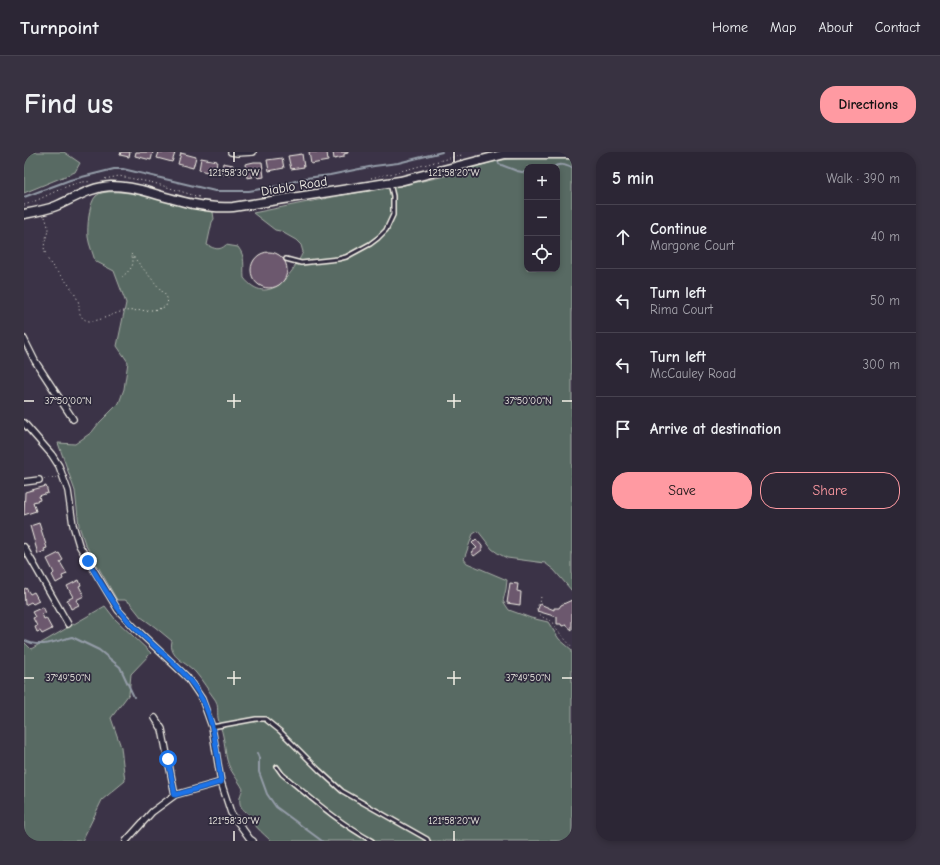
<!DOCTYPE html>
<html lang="en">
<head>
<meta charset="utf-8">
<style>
  body { margin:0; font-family:"Comic Neue",sans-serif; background:#383241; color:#f1f3f6 }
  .controls { position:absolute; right:12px; top:12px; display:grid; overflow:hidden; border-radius:8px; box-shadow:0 2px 6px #0003 }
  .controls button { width:36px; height:36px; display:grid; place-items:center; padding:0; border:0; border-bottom:1px solid #484350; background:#2c2635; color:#f1f3f6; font:20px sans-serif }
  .stop { position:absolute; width:12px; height:12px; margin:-9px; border:3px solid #1a73e8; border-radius:50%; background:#fff }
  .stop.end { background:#1a73e8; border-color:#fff; box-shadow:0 1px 4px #0008 }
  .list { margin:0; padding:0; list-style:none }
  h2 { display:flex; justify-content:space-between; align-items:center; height:52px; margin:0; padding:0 16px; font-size:17px }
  h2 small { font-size:13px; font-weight:400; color:#a6a5ad }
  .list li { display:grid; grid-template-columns:26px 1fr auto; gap:12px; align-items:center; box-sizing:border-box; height:64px; padding:0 16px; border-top:1px solid #484350 }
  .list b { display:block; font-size:15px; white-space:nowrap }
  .list p { margin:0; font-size:13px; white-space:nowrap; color:#a6a5ad }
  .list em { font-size:13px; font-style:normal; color:#a6a5ad }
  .actions { display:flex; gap:8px; padding:12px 16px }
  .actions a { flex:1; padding:9px 0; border:1px solid #ff9aa2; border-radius:16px; text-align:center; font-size:14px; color:#ff9aa2 }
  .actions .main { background:#ff9aa2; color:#111 }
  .icon { flex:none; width:22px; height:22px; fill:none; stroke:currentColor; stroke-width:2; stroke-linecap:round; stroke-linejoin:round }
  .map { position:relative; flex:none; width:548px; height:689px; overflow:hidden; border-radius:16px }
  header { display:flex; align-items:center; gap:24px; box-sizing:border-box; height:56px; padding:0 20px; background:#2c2635; border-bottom:1px solid #484350 }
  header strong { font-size:19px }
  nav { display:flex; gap:22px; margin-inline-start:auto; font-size:14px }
  .intro { display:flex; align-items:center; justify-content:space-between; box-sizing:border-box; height:96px; padding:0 24px }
  h1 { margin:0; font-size:28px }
  .button { padding:10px 18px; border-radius:16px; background:#ff9aa2; color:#111; font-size:14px; font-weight:700 }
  main { display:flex; gap:24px; padding:0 24px }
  aside { flex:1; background:#2c2635; border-radius:16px; box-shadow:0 2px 6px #0003 }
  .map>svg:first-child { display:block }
</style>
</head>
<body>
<header>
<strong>Turnpoint</strong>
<nav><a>Home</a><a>Map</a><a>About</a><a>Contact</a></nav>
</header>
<div class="intro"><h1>Find us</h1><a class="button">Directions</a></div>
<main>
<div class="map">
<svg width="548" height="689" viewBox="0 0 548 689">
  <rect width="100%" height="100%" fill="#3b3347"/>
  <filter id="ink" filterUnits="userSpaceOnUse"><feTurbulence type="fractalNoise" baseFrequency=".025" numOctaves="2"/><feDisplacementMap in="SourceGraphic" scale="8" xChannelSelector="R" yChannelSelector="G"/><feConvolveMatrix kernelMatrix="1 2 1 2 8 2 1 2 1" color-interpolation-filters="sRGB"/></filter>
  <g filter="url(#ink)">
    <path fill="#596b63" stroke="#a6aea6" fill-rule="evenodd" d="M 6,0 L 40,0 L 56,11 L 51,20 L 0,41 L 0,7 Z
      M 515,6 L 548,6 L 548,439 L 530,418 L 521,411 L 483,406 L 475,402 L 468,397 L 454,379 L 449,382 L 440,407 L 443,411 L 483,428 L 482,437 L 479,449 L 485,458 L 507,466 L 524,470 L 535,487 L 548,498 L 548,689 L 247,689 C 239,681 227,672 224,661 C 214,656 214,647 219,637 C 214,627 206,620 203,608 C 201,601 201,592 199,584 C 198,578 195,572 194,566 C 193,559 195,552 190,546 C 184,538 178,528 172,521 C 163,510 144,506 148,489 L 131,475 L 117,465 L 106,451 L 101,448 L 93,448 L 61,392 L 55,374 L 51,339 L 34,291 L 51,292 L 68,280 L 75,271 L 95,251 L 100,237 L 104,210 L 93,194 L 102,151 L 90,119 L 71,109 C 69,101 65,93 64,85 C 63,76 65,50 72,44 C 85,30 170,55 189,60 L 190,67 L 188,70 L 183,93 C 191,97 195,99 202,93 L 214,95 C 222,105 219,114 220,126 C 244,156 268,123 279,100 L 277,93 L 272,88 L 256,79 L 251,78 L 229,61 L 314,44 L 380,33 L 417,25 L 468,10 L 485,7 ZM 503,15 L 533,15 L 533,117 L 503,117 Z
      M 81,454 L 91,467 L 127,501 L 107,522 L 105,542 L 87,566 L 97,595 L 101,629 L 78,648 L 58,689 L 0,689 L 0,490 L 7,497 Z"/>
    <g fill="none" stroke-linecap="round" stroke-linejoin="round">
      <path stroke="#949ca8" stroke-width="2" d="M 474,9 L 475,12 L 493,19 L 503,21
        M 529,15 C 536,11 541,13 548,16
        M 0,45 L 46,28 L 90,17 L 99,17 L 191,39 L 225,39 L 254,34 L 282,26 L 306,23 L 350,14 L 374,11 L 418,0
        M 0,488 C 15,497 33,489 48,485 L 75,498 L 96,515 L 110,545
        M 233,601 L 235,606 L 235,620 L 243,642 L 252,655 L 298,689"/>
    </g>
    <path fill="#6c586e" stroke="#f4f1e8" d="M 97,0 L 106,0 L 105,5 L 96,3 Z
      M 112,0 L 129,0 L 127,8 L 111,4 Z
      M 135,0 L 151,1 L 148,10 L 133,6 Z
      M 285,0 L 303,0 L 304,9 L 287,12 Z
      M 309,0 L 324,0 L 324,1 L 320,2 L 320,5 L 310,7 Z
      M 157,1 L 172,5 L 169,16 L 154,12 Z
      M 278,2 L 280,15 L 267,17 L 264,4 Z
      M 177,6 L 193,9 L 191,22 L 175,18 Z
      M 258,6 L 260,16 L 245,19 L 243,8 Z
      M 230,10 L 238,10 L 240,25 L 234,26 L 233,23 L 228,23 L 229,25 L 223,26 L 221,12 Z
      M 199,11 L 209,13 L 207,23 L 197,22 Z
      M227 118a18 18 0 1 1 36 0a18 18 0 1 1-36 0Z
      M 22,334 L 24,341 L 15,344 L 16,348 L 9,350 L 12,359 L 0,363 L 1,340 Z
      M 15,371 L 23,396 L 20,397 L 21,399 L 14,402 L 6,374 Z
      M 452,387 L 458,394 L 458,398 L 450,404 L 447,400 L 453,396 L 448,391 Z
      M 35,401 L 39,408 L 36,410 L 43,422 L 38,424 L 39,427 L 32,431 L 28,423 L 30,421 L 23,407 Z
      M 55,428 L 57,433 L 55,434 L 60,444 L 52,448 L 55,453 L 47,457 L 43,448 L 49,445 L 43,434 Z
      M 486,431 L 494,432 L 493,439 L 497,440 L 496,453 L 483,451 Z
      M 2,436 L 6,442 L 10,440 L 15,449 L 9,452 L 7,450 L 1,453 L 0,437 Z
      M 548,448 L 548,478 L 542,473 L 538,474 L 537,472 L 533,472 L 533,465 L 513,459 L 516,452 L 530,458 L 530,456 L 535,456 L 537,453 Z
      M 19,455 L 22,461 L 18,462 L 20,467 L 22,466 L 28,477 L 18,482 L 16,479 L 13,480 L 11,475 L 13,474 L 9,466 L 11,465 L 8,460 Z"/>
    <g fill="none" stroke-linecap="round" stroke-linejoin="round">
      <g stroke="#f4f1e8" stroke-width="6">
        <path id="lane" d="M 262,107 L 277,111 L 314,107 L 322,105 L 346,92 L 354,86 L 362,78 L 369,63 L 369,44 L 366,31
          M 188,575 L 232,567 L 241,567 L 256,579 L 295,618 L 318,639 L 403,687 L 404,689
          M 253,615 L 258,622 C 287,646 315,671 348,689"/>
      </g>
      <g stroke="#f4f1e8" stroke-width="8">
        <path id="street" d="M 207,0 L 213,1 L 229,0
          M 0,187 L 11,209 L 49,267
          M 0,271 L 28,303 L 35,314 L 44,339 L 49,373 L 55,393 L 94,458 L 111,476 L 163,525 L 178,547 L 188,575 L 197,630 L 207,661 L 226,687 L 229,689
          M 0,330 L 15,328
          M 0,395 L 44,472
          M 131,566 L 138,577 L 151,643
          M 102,689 L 128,660 L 151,643 L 197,630"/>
      </g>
      <g stroke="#f4f1e8" stroke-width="11">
        <path id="secondary" d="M 0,62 C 11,60 22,58 32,54 C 51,46 66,35 87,34 C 101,34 115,37 128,41 C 155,49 182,57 209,55 L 376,29 L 481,2 L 548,2"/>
      </g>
      <path stroke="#f4f1e8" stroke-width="1" stroke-dasharray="1 3" stroke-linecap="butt" d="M 347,26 L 370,21 L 433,4 L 438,3 L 441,4
        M 81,27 L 95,24 L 130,31 L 175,45
        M 0,53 C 19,48 48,27 67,30
        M 21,65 C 22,68 24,73 24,76 C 24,84 18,92 21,100 C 25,116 41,125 49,139 C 51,143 55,149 55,153 C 55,161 56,167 65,169 C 75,170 90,161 100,159 C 113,158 132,160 142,154 L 144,148 L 142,144 L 107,102 C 112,113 107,117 98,125
        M 20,327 L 33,325
        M 517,445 L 512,459 L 520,466 L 529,470 L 532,477 L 548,495"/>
      <use href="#lane" stroke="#2f2a3d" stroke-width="3"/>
      <use href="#street" stroke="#2f2a3d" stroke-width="5.5"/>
      <use href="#secondary" stroke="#2f2a3d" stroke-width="8"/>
    </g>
  </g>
  <g fill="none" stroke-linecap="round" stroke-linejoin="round" filter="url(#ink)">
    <path stroke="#1a73e8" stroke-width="5" d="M 64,409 C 78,433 91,456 111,476 C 133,498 164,519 178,547 C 191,572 193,603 197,630 L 151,643 L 144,607"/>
  </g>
  <path fill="none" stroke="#f4f1e8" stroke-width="1.5" d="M 210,0 L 210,10M 430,0 L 430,10M 210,242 L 210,256M 430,242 L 430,256M 0,249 L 10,249M 203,249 L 217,249M 423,249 L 437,249M 538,249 L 548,249M 210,519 L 210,533M 430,519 L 430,533M 0,526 L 10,526M 203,526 L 217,526M 423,526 L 437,526M 538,526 L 548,526M 210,679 L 210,689M 430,679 L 430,689"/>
  <g text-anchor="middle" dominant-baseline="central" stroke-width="3.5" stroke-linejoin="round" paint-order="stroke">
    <g font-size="13" fill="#f4f1e8" stroke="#2f2a3d">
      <text transform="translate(270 34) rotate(-9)">Diablo Road</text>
    </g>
  </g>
  <g font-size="10" text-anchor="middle" fill="#f4f1e8" stroke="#2f2a3d" stroke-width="3.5" stroke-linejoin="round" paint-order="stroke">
    <text x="210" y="24">121°58'30"W</text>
    <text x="430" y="24">121°58'20"W</text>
    <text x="44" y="252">37°50'00"N</text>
    <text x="504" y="252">37°50'00"N</text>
    <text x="44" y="529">37°49'50"N</text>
    <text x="504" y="529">37°49'50"N</text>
    <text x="210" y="672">121°58'30"W</text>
    <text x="430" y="672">121°58'20"W</text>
  </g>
</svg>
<div class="controls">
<button>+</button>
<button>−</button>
<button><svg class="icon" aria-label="locate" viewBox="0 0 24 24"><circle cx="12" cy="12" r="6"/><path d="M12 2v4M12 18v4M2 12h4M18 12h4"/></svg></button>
</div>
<div class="stop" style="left:144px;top:607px"></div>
<div class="stop end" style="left:64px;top:409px"></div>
</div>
<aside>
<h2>5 min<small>Walk · 390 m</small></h2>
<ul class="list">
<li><svg class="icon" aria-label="ahead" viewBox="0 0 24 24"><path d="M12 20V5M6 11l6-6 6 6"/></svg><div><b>Continue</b><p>Margone Court</p></div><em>40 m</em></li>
<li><svg class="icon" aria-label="left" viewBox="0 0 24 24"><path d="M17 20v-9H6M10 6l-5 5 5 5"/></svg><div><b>Turn left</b><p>Rima Court</p></div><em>50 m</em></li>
<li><svg class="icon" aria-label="left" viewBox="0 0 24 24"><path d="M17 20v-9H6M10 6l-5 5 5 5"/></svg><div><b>Turn left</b><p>McCauley Road</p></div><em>300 m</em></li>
<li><svg class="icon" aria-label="arrive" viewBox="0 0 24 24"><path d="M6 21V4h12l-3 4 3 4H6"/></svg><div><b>Arrive at destination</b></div></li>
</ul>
<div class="actions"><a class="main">Save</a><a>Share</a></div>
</aside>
</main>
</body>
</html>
